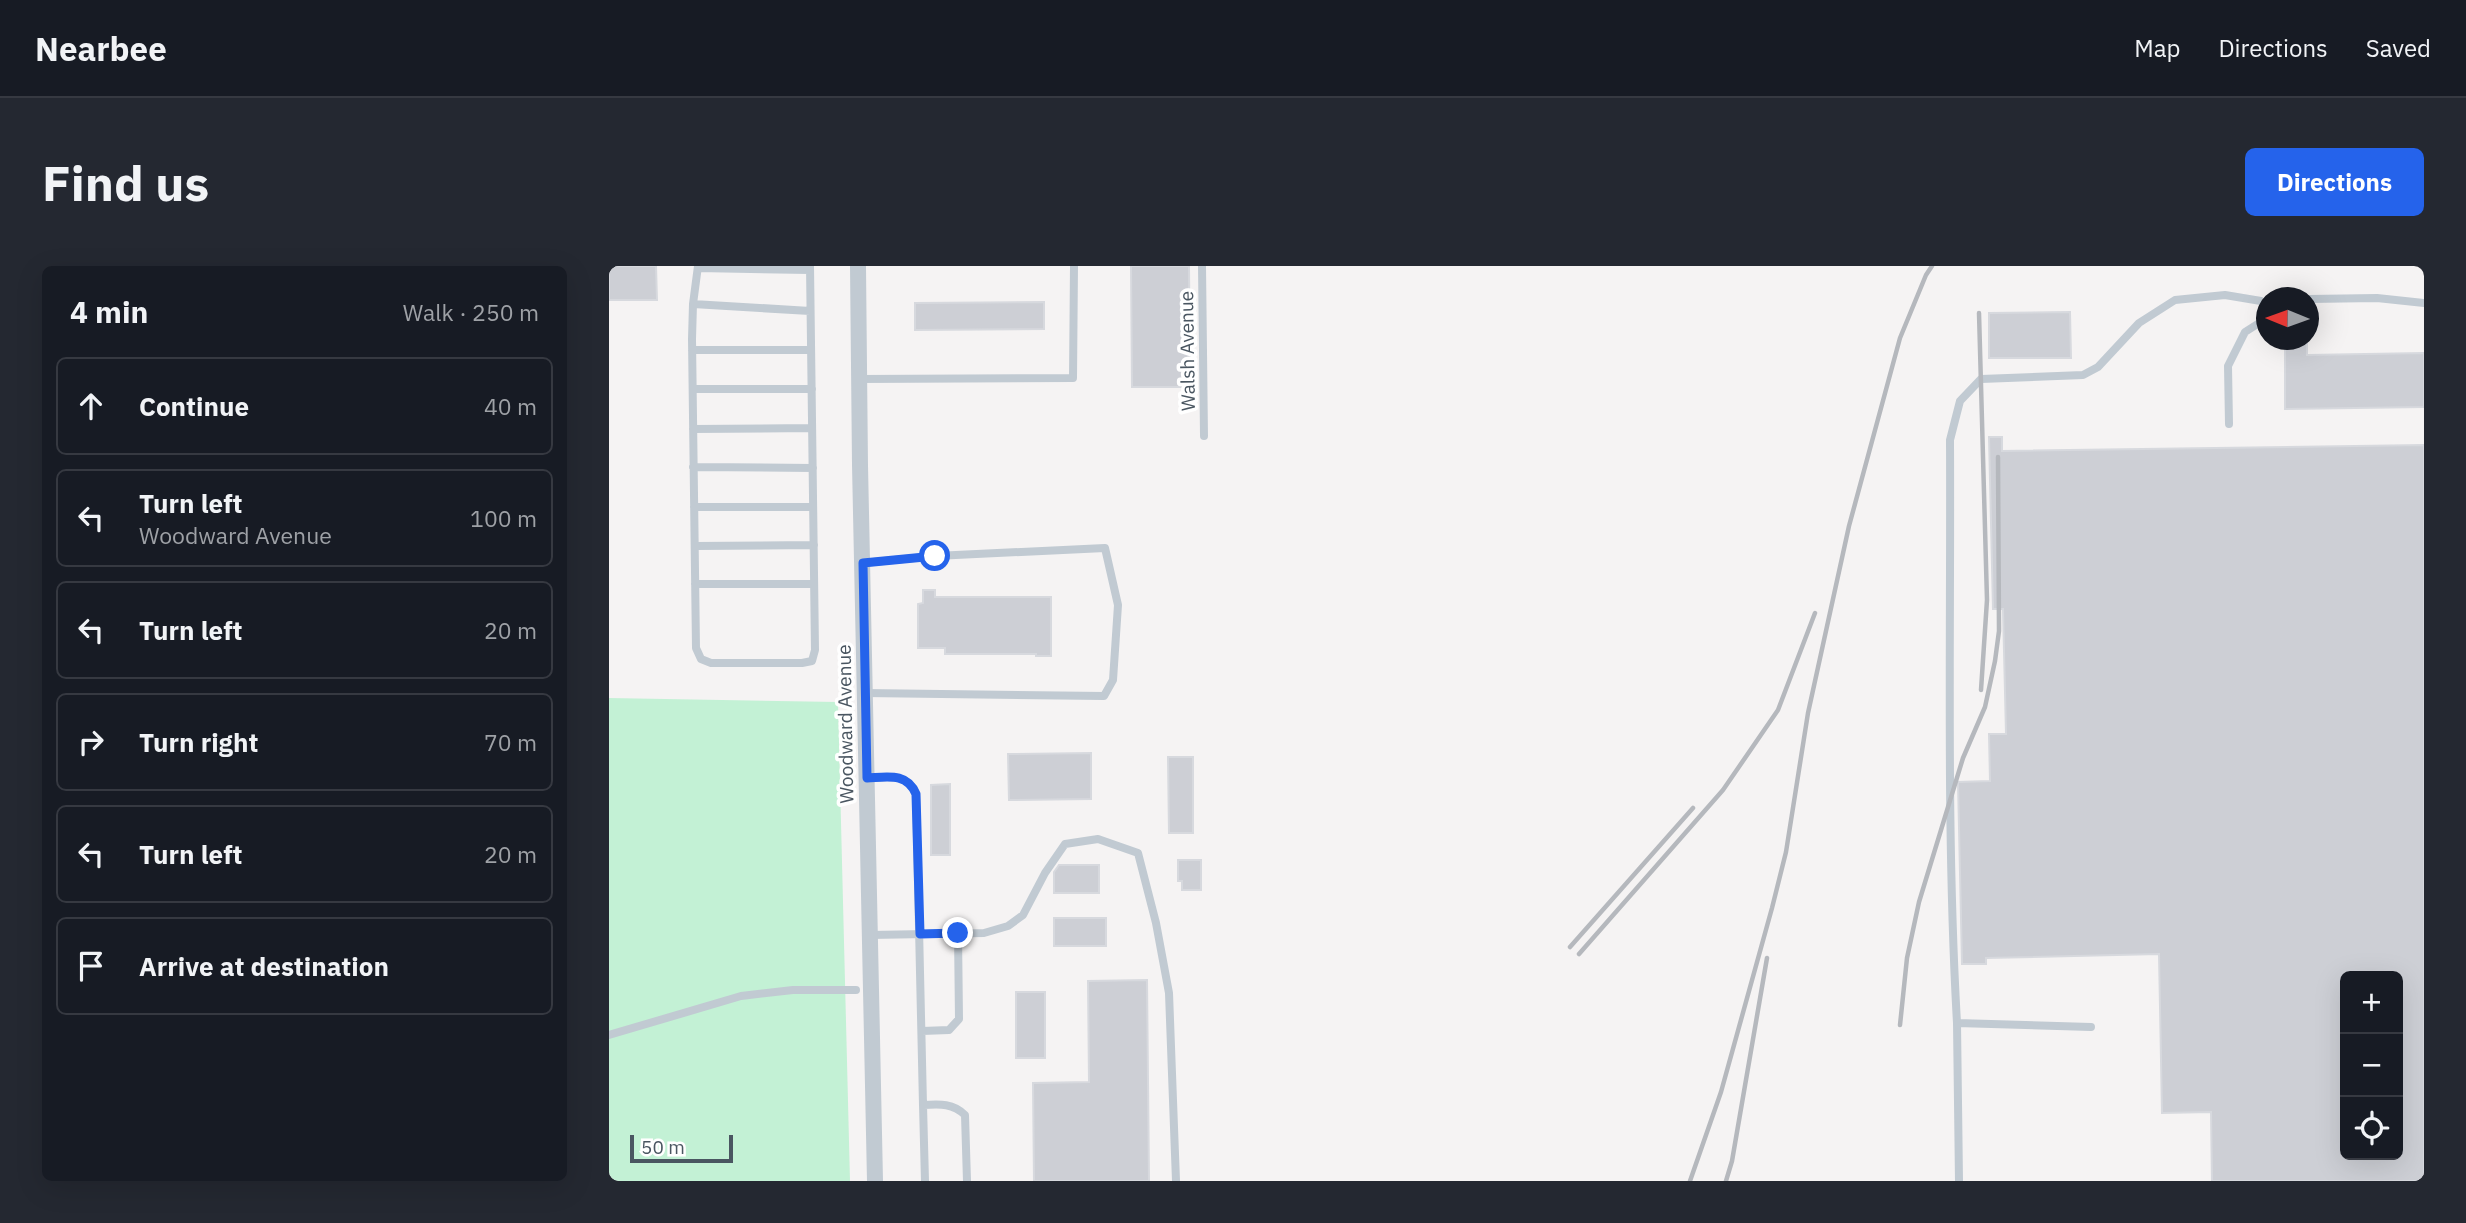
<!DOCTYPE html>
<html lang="en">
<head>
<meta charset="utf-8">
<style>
  body { margin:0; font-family:"IBM Plex Sans",sans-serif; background:#242831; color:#f1f3f6 }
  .controls { position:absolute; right:21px; bottom:21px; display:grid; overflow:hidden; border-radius:10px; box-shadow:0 7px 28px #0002 }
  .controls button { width:63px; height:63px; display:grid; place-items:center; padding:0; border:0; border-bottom:2px solid #363941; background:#171b24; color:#f1f3f6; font:35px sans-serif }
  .compass { position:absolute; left:1647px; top:21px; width:63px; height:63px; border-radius:50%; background:#171b24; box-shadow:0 7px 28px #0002; rotate:271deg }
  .scale { position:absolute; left:21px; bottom:18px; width:103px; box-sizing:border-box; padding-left:7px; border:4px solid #4a5661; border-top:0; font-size:19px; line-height:24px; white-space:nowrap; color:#4a5661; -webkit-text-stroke:5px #fff; paint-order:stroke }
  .stop { position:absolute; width:21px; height:21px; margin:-16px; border:5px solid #2563eb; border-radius:50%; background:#fff }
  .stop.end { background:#2563eb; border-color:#fff; box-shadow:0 2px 7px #0008 }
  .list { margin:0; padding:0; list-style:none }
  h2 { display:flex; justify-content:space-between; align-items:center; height:91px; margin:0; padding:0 28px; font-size:30px }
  h2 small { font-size:23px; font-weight:400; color:#9ea1a6 }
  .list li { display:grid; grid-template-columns:46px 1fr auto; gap:21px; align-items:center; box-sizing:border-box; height:98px; margin:0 14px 14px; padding:0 14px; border:2px solid #363941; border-radius:10px }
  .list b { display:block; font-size:26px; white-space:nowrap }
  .list p { margin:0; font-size:23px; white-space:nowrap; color:#9ea1a6 }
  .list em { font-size:23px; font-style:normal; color:#9ea1a6 }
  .icon { flex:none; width:38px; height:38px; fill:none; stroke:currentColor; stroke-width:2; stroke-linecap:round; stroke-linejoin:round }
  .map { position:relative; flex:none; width:1815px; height:915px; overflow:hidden; border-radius:10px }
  header { display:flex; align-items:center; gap:42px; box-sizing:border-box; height:98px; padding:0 35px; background:#171b24; border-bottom:2px solid #363941 }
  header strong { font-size:33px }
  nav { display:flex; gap:38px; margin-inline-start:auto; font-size:24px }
  .intro { display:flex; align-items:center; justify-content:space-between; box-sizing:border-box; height:168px; padding:0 42px }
  h1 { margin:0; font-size:49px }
  .button { padding:18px 32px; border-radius:10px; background:#2563eb; color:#fff; font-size:24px; font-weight:700 }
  main { display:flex; gap:42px; padding:0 42px }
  aside { flex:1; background:#171b24; border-radius:10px; box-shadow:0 7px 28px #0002 }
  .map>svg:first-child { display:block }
</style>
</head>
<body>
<header>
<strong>Nearbee</strong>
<nav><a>Map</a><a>Directions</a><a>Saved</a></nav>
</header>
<div class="intro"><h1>Find us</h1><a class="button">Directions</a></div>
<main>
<aside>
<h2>4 min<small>Walk · 250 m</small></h2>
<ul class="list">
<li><svg class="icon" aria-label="ahead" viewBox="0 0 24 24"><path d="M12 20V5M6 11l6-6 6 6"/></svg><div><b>Continue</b></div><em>40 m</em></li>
<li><svg class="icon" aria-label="left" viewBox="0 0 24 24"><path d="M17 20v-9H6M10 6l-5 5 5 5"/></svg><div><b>Turn left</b><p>Woodward Avenue</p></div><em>100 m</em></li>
<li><svg class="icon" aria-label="left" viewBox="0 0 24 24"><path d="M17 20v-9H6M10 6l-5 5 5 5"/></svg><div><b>Turn left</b></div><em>20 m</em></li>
<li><svg class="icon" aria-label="right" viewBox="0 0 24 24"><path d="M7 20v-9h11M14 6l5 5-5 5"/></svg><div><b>Turn right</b></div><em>70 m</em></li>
<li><svg class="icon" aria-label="left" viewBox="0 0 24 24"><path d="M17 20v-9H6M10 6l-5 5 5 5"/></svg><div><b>Turn left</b></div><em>20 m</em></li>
<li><svg class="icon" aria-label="arrive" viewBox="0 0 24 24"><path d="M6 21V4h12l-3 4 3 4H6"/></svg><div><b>Arrive at destination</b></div></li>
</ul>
</aside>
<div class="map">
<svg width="1815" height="915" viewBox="0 0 1815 915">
  <rect width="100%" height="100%" fill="#f5f3f3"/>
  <path fill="#c3f1d5" d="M 0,432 L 229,436 L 241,915 L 0,915 Z"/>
  <path fill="#cdcfd5" stroke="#d7d9de" stroke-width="2" fill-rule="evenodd" d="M 0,0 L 47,0 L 48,34 L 0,34 Z
    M 522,0 L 580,0 L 581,121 L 523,121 Z
    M 435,36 L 435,63 L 306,64 L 306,37 Z
    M 1461,46 L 1462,92 L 1380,92 L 1380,47 Z
    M 1676,78 L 1698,78 L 1698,89 L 1815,87 L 1815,141 L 1676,143 Z
    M 1380,171 L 1393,171 L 1393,185 L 1815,179 L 1815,915 L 1603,915 L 1602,846 L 1553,847 L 1550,688 L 1377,692 L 1377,698 L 1353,698 L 1349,516 L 1381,515 L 1380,468 L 1397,468 L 1394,343 L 1384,343 ZM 1736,710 L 1789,710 L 1789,889 L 1736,889 Z
    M 314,324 L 326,324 L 326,331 L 442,331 L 442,390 L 427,390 L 427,388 L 336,388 L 336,382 L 309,382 L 309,338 L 314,337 Z
    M 482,487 L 482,533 L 400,534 L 399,488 Z
    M 559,491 L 584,491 L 584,567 L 560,567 Z
    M 341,518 L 341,589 L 322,589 L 322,519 Z
    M 569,594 L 592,594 L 592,624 L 573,624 L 573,615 L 569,615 Z
    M 450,599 L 490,599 L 490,627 L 445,627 L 445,606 Z
    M 445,652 L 497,652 L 497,680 L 445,680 Z
    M 538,714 L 540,915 L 425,915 L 424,817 L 480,816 L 479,715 Z
    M 407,726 L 436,726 L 436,792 L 407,792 Z"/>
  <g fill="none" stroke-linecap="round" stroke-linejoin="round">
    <path stroke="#c1cad2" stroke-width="8" d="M 89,0 L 84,38 L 83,73 L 87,382 L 92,393 L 102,397 L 193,397 L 203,395 L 206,384 L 201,0
      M 593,0 L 595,170
      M 89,2 L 201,4
      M 1700,33 L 1768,32 L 1815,37
      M 84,38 L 201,45
      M 83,84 L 201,84
      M 250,113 L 464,112 L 465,0
      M 84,123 L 203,123
      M 1620,158 L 1619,100 L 1636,66 L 1658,52
      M 84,163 L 203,162
      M 84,201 L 204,202
      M 85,241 L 204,241
      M 86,280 L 205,279
      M 254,297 L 326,290 L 496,282 L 509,339 L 504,414 L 495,430 L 256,427
      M 86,318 L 205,318
      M 258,512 C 278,511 298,506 307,528 L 314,839 C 331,838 344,837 356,849 L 358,915
      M 261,669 L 375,667 L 399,660 L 414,649 L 436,607 L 456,578 L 489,573 L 529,587 L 547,657 L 560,727 L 567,915
      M 1348,757 L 1350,915
      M 1482,761 L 1348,757 C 1337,563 1342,368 1341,174 L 1351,135 L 1372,113 L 1474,109 L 1489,101 L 1530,57 L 1566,34 L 1616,29 L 1652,35 L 1658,39
      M 313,765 L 340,764 L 350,753 L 349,667
      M 0,769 L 132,730 L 184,724 L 247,724
      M 314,839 L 316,915"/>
    <path stroke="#c1cad2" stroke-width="16" d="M 249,0 L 251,199 L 266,915"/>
    <path stroke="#b5b8bd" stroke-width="4.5" d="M 1814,0 L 1815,2
      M 1370,47 L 1378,334 L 1372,424
      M 961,681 L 1084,542
      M 970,688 L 1114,524 L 1169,444 L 1206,347
      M 1291,759 L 1298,692 L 1310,636 L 1354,492 L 1376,441 L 1386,395 L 1390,365 L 1389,191
      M 1081,915 L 1112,826 L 1163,642 L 1177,586 L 1199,447 L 1240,260 L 1291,72 L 1317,9 L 1323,0
      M 1117,915 L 1123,895 L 1158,692"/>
  </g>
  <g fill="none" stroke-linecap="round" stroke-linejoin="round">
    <path stroke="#2563eb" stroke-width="9" d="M 326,290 L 254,297 L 258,512 C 278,511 298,506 307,528 L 311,668 L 349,667"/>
  </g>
  <g text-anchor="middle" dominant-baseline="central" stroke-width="7" stroke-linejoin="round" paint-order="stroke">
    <g font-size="19" fill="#4a5661" stroke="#fff">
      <text transform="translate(578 85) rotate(-91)">Walsh Avenue</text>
      <text transform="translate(236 458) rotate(-91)">Woodward Avenue</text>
    </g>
  </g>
</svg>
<div class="controls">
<button>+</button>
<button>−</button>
<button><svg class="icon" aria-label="locate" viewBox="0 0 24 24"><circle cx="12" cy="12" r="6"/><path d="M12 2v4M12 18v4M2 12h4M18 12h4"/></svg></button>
</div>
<svg class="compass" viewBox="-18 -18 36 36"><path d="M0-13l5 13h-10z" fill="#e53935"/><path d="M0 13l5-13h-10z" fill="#9ea1a6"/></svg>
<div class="scale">50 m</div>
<div class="stop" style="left:326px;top:290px"></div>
<div class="stop end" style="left:349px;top:667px"></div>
</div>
</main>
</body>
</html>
